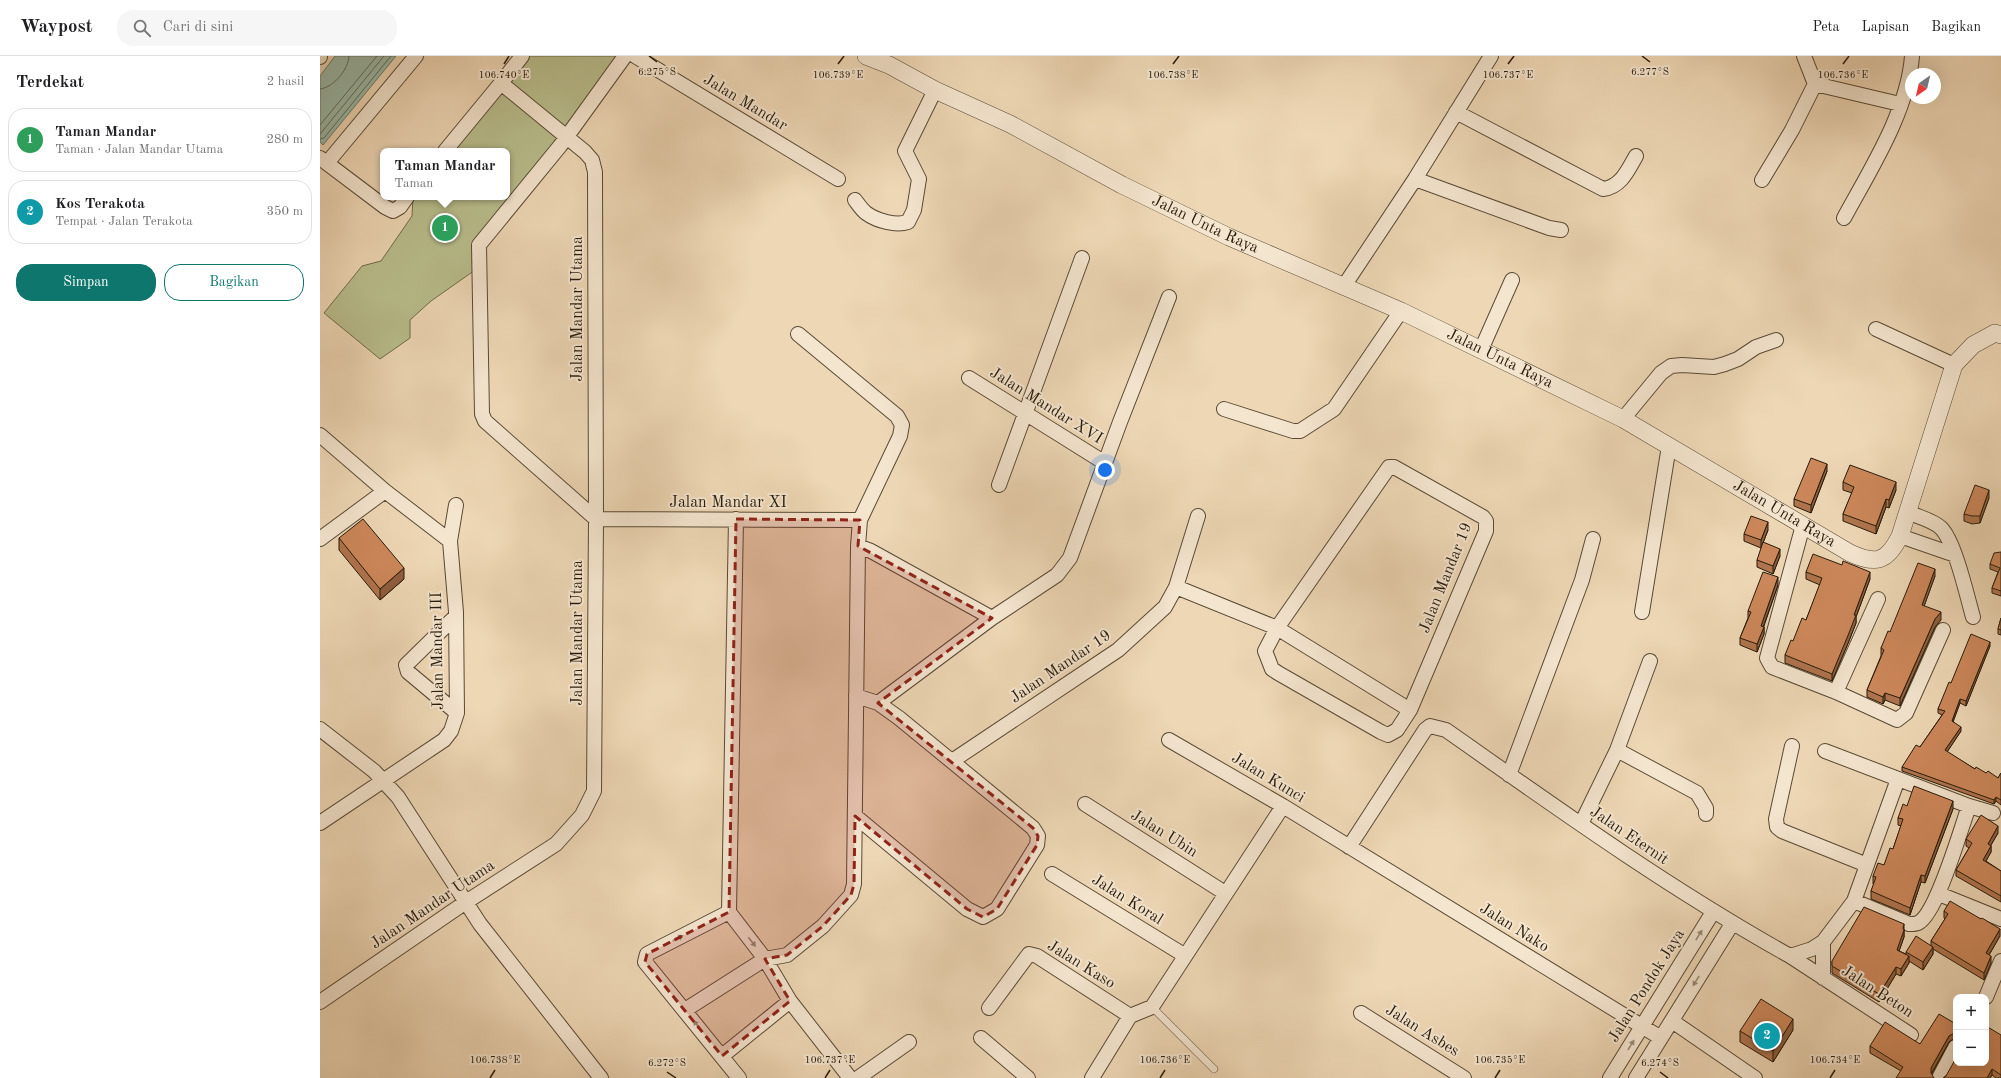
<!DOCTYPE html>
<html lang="id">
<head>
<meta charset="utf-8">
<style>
  body { margin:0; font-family:"Old Standard TT",serif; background:#f6f6f6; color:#202124 }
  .controls { position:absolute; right:12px; bottom:12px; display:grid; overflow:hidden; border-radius:8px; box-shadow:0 4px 16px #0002 }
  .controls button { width:36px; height:36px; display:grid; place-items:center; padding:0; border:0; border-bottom:1px solid #e0e0e0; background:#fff; color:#202124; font:20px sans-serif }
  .compass { position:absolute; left:1585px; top:12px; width:36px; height:36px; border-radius:50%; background:#fff; box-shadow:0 4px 16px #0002; rotate:214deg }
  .you { position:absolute; left:785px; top:414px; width:14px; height:14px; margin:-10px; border:3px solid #fff; border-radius:50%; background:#1a73e8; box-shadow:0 0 0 6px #1a73e833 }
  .badge { display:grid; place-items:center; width:26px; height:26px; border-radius:50%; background:#0f766e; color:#fff; font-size:13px; font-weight:700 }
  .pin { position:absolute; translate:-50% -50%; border:2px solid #fff; box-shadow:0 1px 4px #0006 }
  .popup { position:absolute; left:60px; top:92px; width:130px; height:52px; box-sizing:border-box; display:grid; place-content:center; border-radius:8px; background:#fff; filter:drop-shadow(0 1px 3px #0005); font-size:13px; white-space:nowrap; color:#757577 }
  .popup b { font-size:15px; color:#202124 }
  .popup::after { content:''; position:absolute; left:50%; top:100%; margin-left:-8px; border:8px solid transparent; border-top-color:#fff }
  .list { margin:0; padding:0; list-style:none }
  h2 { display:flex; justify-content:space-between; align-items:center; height:52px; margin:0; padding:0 16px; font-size:17px }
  h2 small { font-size:13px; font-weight:400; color:#757577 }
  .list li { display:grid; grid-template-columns:26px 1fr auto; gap:12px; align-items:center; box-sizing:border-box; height:64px; margin:0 8px 8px; padding:0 8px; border:1px solid #e0e0e0; border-radius:16px }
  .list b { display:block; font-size:15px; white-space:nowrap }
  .list p { margin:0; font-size:13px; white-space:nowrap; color:#757577 }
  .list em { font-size:13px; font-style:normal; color:#757577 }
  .actions { display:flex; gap:8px; padding:12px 16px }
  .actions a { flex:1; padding:9px 0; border:1px solid #0f766e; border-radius:16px; text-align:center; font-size:14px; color:#0f766e }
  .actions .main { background:#0f766e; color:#fff }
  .icon { flex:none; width:22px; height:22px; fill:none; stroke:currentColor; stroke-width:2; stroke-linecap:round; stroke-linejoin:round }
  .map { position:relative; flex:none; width:1681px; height:1022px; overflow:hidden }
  header { display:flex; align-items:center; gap:24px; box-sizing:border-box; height:56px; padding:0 20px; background:#fff; border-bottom:1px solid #e0e0e0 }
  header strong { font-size:19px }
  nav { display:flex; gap:22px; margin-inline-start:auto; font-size:14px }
  .search { width:280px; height:36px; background:#f6f6f6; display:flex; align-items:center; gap:10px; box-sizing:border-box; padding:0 14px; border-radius:16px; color:#757577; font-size:15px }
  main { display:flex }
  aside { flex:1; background:#fff }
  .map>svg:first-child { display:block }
</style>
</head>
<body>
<header>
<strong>Waypost</strong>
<div class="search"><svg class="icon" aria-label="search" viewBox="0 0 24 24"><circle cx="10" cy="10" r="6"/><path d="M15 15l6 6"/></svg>Cari di sini</div>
<nav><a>Peta</a><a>Lapisan</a><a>Bagikan</a></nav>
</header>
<main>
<aside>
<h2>Terdekat<small>2 hasil</small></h2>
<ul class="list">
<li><span class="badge" style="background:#2e9e5b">1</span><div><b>Taman Mandar</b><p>Taman · Jalan Mandar Utama</p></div><em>280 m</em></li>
<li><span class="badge" style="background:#0f9aa8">2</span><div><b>Kos Terakota</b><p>Tempat · Jalan Terakota</p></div><em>350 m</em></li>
</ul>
<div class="actions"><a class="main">Simpan</a><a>Bagikan</a></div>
</aside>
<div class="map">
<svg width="1681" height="1022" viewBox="0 0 1681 1022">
  <rect width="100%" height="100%" fill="#eed7b5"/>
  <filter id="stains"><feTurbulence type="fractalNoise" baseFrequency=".005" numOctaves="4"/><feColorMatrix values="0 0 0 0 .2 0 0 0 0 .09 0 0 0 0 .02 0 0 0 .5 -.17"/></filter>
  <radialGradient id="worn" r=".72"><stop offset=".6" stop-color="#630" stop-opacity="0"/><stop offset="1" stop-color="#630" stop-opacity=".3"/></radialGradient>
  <path fill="#b9be8d" stroke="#706c4c" d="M 197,0 L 300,0 L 245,74 L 182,20 Z
    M 180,22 L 244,75 L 156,185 L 158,212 L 111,245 L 90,264 L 90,282 L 60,303 L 4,257 L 42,210 L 61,205 L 92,160 L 93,141 L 187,141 L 187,95 L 122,95 Z"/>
  <path fill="#9abaaa" stroke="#6c7a6a" d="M 15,0 L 76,0 L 3,89 L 0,86 L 0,20 Z"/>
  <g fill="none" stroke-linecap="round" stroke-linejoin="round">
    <path stroke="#606a5a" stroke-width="1" d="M 0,33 C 13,32 29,13 29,0
      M 0,69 L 57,0
      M 0,78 L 64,0
      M 0,83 L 4,82 L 71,0"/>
    <g stroke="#594a35" stroke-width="8">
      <path id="service" d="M 832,951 L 894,1013"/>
    </g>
    <g stroke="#594a35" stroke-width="16">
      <path id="minor" d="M 305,0 L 240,90 L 159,189 L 162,358 L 165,365 L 276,463 L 540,464
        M 315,0 L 518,123
        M 0,1 L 0,0
        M 181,27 L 202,0
        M 1495,28 L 1580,48
        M 1136,56 L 1283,133 C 1301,131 1308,114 1316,100
        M 0,102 L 65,151 L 73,155 L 80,151 L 87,141
        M 7,107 L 96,0
        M 1095,123 L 1229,172 L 1241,174
        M 1442,124 L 1472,74 L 1495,28 L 1484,0
        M 535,144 C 538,148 542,154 546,157 C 557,165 576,170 588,166 L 594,154 L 599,123 L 585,95 L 615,34
        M 1524,162 C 1550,114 1588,55 1592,0
        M 1024,230 L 1095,123 L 1171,0
        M 1556,273 L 1634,309
        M 1161,294 L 1192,224
        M 649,322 L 785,407
        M 904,353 L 973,375 L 980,375 L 1014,353 L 1081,255
        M 1303,363 L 1341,317 L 1351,310 L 1362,309 L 1394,311 L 1405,308 L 1418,303 L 1436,291 L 1456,284
        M 0,379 L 65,435 L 130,485
        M 1069,411 L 1074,411 L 1163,461 L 1166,465 L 1166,475 L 1090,654 L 1077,674 L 1068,679 L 1061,676 L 958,617 L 952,613 L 945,595 L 957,572 Z
        M 679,429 L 762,202
        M 1588,456 C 1598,461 1613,464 1621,472 C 1635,486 1647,540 1653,561
        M 416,463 L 409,856 L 445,903 L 470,945 L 530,1022
        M 1483,469 L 1447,602 L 1452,611 L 1516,636 L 1577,664 L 1586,657 L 1623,574
        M 1580,480 L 1635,499
        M 0,483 L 65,435
        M 856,531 L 878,460
        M 1322,556 L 1349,390
        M 136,560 L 86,609 L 88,616 L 137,657
        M 672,562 L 737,519 L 750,502 L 800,366 L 849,241
        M 1516,636 L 1558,543
        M 536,640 L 558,647 L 672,562 L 551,495 L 538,490
        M 0,673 L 54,715 L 78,741 L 160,868 L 281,1022
        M 849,684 L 963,750 L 1341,982
        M 1472,690 L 1456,763 L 1457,771 L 1462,775 L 1547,809
        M 1297,694 L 1377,737 L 1386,752 L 1386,758
        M 1505,695 L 1649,750
        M 632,705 L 798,594 L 845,551 L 856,531 L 957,572 L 1090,654
        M 1189,719 L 1262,524 L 1273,483
        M 765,748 L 905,837
        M 535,760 L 647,853 L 663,861 L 677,853 L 717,789 L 718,780 L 713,772 L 579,662 L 558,647
        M 0,767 L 124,684 L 131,675 L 137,657 L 136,556 L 130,485 L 136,449
        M 1261,768 L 1297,694 L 1330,605
        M 1029,791 L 1105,674 L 1110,670 L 1126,674 C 1238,753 1350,833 1470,900 L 1492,893 L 1503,886 L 1534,845 L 1578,723
        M 732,818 L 864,899
        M 1619,838 L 1681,863
        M 1534,845 L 1589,868 C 1592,868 1596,868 1598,867 C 1617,858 1641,772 1649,750 L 1673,757
        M 409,856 L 327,898 L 325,906 L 419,1022
        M 1470,900 L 1591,979
        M 1503,922 L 1503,886
        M 1666,941 L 1681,905
        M 0,946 L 146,846 L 236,788 L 262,759 L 274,735 L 276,463 L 275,116 L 272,104 L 265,96 L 181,27 L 125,95
        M 669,952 L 709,898 L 717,900 L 810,960
        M 365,954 L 445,903 L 467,899 L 503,870 L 531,839 L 534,828 L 538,490 L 540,464 L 580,380 L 582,369 L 577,360 L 478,278
        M 1041,957 L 1144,1022
        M 1352,965 L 1435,1022
        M 661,982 L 708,1022
        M 402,1000 L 470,945
        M 538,1022 L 589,986
        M 772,1022 L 810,960 L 832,951 L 963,750
        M 1290,1022 L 1393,856
        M 1316,1022 L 1412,868
        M 1619,1022 L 1636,990"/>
    </g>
    <g stroke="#594a35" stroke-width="18">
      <g id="tertiary">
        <path id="s1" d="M 546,0 L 569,9 L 615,34 L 690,68 L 802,129 L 909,181 L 1081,255 L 1303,363 L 1530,497 C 1556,509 1567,506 1580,480 L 1634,309 L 1653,289 L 1675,277 L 1681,279"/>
      </g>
    </g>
    <use href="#service" stroke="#f4e5cf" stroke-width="7"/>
    <use href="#minor" stroke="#f4e5cf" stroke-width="14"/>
    <use href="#tertiary" stroke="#f4e5cf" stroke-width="17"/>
  </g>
  <path fill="#af744d" stroke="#271b0a" d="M 1507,415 L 1491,457 L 1474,450 L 1474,443 Z
    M 1523,426 L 1576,434 L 1569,452 L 1566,451 L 1556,478 L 1523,465 L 1523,458 L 1532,437 L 1523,434 Z
    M 1669,442 L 1660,467 L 1652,468 L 1644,465 L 1644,458 Z
    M 1448,474 L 1441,492 L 1424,485 L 1424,478 Z
    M 19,482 L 84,523 L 60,544 L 19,494 Z
    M 1681,496 L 1681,540 L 1672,537 L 1672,532 L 1678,516 L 1670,513 L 1670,508 Z
    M 1460,500 L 1453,518 L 1437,511 L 1437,504 Z
    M 1486,516 L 1550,523 L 1536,561 L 1536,567 L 1529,585 L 1512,625 L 1465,607 L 1465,599 L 1486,564 L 1500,529 L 1486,523 Z
    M 1615,520 L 1604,550 L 1621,564 L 1615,571 L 1580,650 L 1565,644 L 1563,648 L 1547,641 L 1547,634 L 1561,600 L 1561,592 L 1570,576 Z
    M 1458,529 L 1444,570 L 1444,578 L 1437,596 L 1420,589 L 1420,582 L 1428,562 L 1428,555 Z
    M 1681,562 L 1681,579 L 1678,578 L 1678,573 Z
    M 1670,590 L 1646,650 L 1640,647 L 1633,665 L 1641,675 L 1627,696 L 1655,713 L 1678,722 L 1681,717 L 1681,749 L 1676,745 L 1674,748 L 1582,715 L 1582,711 L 1600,691 L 1622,659 L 1618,657 L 1618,653 L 1631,627 Z
    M 1587,750 L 1633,753 L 1605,827 L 1601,826 L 1590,859 L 1551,843 L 1551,835 L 1554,828 L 1553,828 L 1553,820 L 1564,809 L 1573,793 L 1581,770 L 1578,769 L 1578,762 Z
    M 1678,777 L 1671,789 L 1671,796 L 1666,805 L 1681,815 L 1681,846 L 1636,820 L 1636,814 L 1649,792 L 1646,790 L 1646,783 Z
    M 1624,855 L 1680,880 L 1669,899 L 1671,907 L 1664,924 L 1613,893 L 1613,898 L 1603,914 L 1589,905 L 1589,907 L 1581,920 L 1576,918 L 1559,946 L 1512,917 L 1512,905 L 1584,873 L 1584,881 L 1579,895 L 1586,898 L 1586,896 L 1611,890 L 1611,885 L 1625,863 L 1624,862 Z
    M 1636,968 L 1636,982 L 1629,986 L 1612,1018 L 1581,1015 L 1550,997 L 1550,990 L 1600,988 Z
    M 1473,974 L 1453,1006 L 1420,986 L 1420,975 Z
    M 1681,979 L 1681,1022 L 1676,1022 L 1672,1019 L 1670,1022 L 1623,1022 Z"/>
  <path fill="#8f5e3f" stroke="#271b0a" d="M 1507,408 L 1507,415 L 1491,457 L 1491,449 Z
    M 1576,426 L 1576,434 L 1569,452 L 1569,444 Z
    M 1669,434 L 1669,442 L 1660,467 L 1660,460 Z
    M 1566,443 L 1566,451 L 1556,478 L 1556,470 Z
    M 1448,466 L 1448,474 L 1441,492 L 1441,484 Z
    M 1460,493 L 1460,500 L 1453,518 L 1453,510 Z
    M 84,512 L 84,523 L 60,544 L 60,533 Z
    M 1615,513 L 1615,520 L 1602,556 L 1602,549 Z
    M 1550,516 L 1550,523 L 1536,561 L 1536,567 L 1529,585 L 1512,625 L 1512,618 Z
    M 1458,521 L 1458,529 L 1441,577 L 1441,570 Z
    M 1621,556 L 1621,564 L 1615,571 L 1580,650 L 1580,642 L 1615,563 Z
    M 1444,571 L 1444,578 L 1437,596 L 1437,588 Z
    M 1670,586 L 1670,590 L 1646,650 L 1646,645 Z
    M 1565,637 L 1565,644 L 1563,648 L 1563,641 Z
    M 1640,643 L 1640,647 L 1632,669 L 1632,665 Z
    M 1641,671 L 1641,675 L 1625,699 L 1625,694 Z
    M 1676,741 L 1676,745 L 1674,748 L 1674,744 Z
    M 1633,745 L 1633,753 L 1605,827 L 1605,820 Z
    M 1678,770 L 1678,777 L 1668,794 L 1668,788 Z
    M 1671,790 L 1671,796 L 1663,810 L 1663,804 Z
    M 1601,819 L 1601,826 L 1590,859 L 1590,852 Z
    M 1584,868 L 1584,881 L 1577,901 L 1577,894 Z
    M 1680,873 L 1680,880 L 1666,904 L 1666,897 Z
    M 1613,891 L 1613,898 L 1603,914 L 1603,906 Z
    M 1589,900 L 1589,907 L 1581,920 L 1581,913 Z
    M 1671,900 L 1671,907 L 1664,924 L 1664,917 Z
    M 1576,911 L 1576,918 L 1559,946 L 1559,938 Z
    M 1473,963 L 1473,974 L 1453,1006 L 1453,995 Z
    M 1635,975 L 1635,982 L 1629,986 L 1611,1018 L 1611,1012 L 1629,980 Z
    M 1672,1013 L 1672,1019 L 1670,1022 L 1667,1022 Z"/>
  <path fill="#cc875a" stroke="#271b0a" d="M 1491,402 L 1507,408 L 1491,449 L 1474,443 Z
    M 1530,409 L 1576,426 L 1569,444 L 1566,443 L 1556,470 L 1523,458 L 1534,431 L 1523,426 Z
    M 1655,429 L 1669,434 L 1660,460 L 1652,460 L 1644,458 Z
    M 1431,460 L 1448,466 L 1441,484 L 1424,478 Z
    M 43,463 L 84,512 L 60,533 L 19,482 Z
    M 1443,486 L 1460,493 L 1453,510 L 1437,504 Z
    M 1681,496 L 1681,535 L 1672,532 L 1680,512 L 1670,508 L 1674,497 Z
    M 1493,498 L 1522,509 L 1523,505 L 1550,516 L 1534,559 L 1536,559 L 1529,577 L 1512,618 L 1465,599 L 1471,584 L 1473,585 L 1482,562 L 1486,564 L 1502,522 L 1486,516 Z
    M 1598,507 L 1615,513 L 1602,549 L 1621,556 L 1615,563 L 1580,642 L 1565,637 L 1563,641 L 1547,634 L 1564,594 L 1561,592 L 1568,575 L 1570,576 Z
    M 1443,516 L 1458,521 L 1441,570 L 1444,571 L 1437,588 L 1420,582 L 1431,556 L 1428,555 Z
    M 1681,562 L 1681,574 L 1678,573 Z
    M 1651,578 L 1670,586 L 1646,645 L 1640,643 L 1632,665 L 1641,671 L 1625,694 L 1655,713 L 1656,711 L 1666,717 L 1668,715 L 1678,722 L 1681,717 L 1681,744 L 1676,741 L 1674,744 L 1582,711 L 1596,689 L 1600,691 L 1625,655 L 1618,653 L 1629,626 L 1631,627 Z
    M 1594,730 L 1633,745 L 1605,820 L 1601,819 L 1590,852 L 1551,835 L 1556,821 L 1553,820 L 1558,807 L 1564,809 L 1570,792 L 1573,793 L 1583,763 L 1578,762 L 1583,748 L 1587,750 Z
    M 1661,759 L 1678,770 L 1668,788 L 1671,790 L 1663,804 L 1681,815 L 1681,840 L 1636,814 L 1652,787 L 1646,783 Z
    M 1630,845 L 1661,863 L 1662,862 L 1680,873 L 1666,897 L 1671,900 L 1664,917 L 1611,885 L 1628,858 L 1624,855 Z
    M 1544,851 L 1584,868 L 1583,872 L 1584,874 L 1577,894 L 1589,900 L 1581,913 L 1576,911 L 1559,938 L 1512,910 L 1512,905 Z
    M 1596,880 L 1613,891 L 1603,906 L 1586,896 Z
    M 1441,943 L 1473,963 L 1453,995 L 1420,975 Z
    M 1619,958 L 1636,968 L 1636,976 L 1629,980 L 1611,1012 L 1611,1017 L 1614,1022 L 1576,1022 L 1583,1011 L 1550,990 L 1565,966 L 1600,988 Z
    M 1666,970 L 1681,979 L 1681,1019 L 1672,1013 L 1667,1022 L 1623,1022 L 1626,1020 L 1636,1002 L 1636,1007 L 1666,1007 Z"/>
  <defs><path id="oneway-solid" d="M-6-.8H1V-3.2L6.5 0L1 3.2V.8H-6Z"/></defs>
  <g fill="#988a76">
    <use href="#oneway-solid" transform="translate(1379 879) rotate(-58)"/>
    <use href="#oneway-solid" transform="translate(358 882) rotate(-27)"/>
    <use href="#oneway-solid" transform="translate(432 886) rotate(52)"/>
    <use href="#oneway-solid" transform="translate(1376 925) rotate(122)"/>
    <use href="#oneway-solid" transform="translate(377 969) rotate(-129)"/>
    <use href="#oneway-solid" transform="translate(1311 989) rotate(-58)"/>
  </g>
  <path fill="#8f2418" fill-opacity="0.2" stroke="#8f2418" stroke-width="3" stroke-dasharray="8 5" stroke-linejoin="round" d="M 416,463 L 540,464 L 538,490 L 672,562 L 558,647 L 713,772 L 718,780 L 717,789 L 677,853 L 663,861 L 647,853 L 535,760 L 534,828 L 531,839 L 503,870 L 467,899 L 445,903 L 470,945 L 402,1000 L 325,906 L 327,898 L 409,856 Z"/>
  <path fill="none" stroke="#271b0a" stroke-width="1.5" d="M 329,0 L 337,6M 1322,0 L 1330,6M 184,8 L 189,0M 518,8 L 524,0M 853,8 L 859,0M 1188,8 L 1194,0M 1523,8 L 1529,0M 347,1016 L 356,1022M 1340,1016 L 1348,1022M 170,1022 L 175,1014M 505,1022 L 510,1014M 840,1022 L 845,1014M 1175,1022 L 1180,1014M 1510,1022 L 1515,1014"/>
  <g text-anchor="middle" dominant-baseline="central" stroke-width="4" stroke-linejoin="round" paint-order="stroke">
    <g font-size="16" fill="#271b0a" stroke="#f4e5cf">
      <text transform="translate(425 47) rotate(31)">Jalan Mandar</text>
      <text stroke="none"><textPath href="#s1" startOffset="379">Jalan Unta Raya</textPath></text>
      <text transform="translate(258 253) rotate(-90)">Jalan Mandar Utama</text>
      <text stroke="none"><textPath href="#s1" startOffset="703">Jalan Unta Raya</textPath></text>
      <text transform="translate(726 350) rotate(32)">Jalan Mandar XVI</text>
      <text x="408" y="447">Jalan Mandar XI</text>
      <text stroke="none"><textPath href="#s1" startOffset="1027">Jalan Unta Raya</textPath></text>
      <text transform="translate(1126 522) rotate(-68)">Jalan Mandar 19</text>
      <text transform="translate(258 577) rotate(-90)">Jalan Mandar Utama</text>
      <text transform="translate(118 595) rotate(-91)">Jalan Mandar III</text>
      <text transform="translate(741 611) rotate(-34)">Jalan Mandar 19</text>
      <text transform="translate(948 722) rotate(31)">Jalan Kunci</text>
      <text transform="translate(844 778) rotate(32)">Jalan Ubin</text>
      <text transform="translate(1309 780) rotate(34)">Jalan Eternit</text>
      <text transform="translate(807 844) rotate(32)">Jalan Koral</text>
      <text transform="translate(113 849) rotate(-34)">Jalan Mandar Utama</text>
      <text transform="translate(1194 872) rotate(32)">Jalan Nako</text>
      <text transform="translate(761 909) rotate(32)">Jalan Kaso</text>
      <text transform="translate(1327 930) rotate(-58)">Jalan Pondok Jaya</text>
      <text transform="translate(1557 936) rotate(33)">Jalan Beton</text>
      <text transform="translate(1102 975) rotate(32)">Jalan Asbes</text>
    </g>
  </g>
  <g font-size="10" text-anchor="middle" fill="#271b0a" stroke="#f4e5cf" stroke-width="4" stroke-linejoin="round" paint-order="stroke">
    <text x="337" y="19">6.275°S</text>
    <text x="1330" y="19">6.277°S</text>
    <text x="184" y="22">106.740°E</text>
    <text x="518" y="22">106.739°E</text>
    <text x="853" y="22">106.738°E</text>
    <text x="1188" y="22">106.737°E</text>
    <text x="1523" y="22">106.736°E</text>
    <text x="175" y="1007">106.738°E</text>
    <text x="510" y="1007">106.737°E</text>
    <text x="845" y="1007">106.736°E</text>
    <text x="1180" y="1007">106.735°E</text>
    <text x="1515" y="1007">106.734°E</text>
    <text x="347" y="1010">6.272°S</text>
    <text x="1340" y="1010">6.274°S</text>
  </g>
  <rect width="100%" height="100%" filter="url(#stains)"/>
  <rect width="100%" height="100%" fill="url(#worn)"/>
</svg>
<div class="controls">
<button>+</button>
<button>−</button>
</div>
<svg class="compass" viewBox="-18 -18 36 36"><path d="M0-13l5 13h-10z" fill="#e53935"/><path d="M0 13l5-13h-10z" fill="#757577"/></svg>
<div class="you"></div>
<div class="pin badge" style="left:125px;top:172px;background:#2e9e5b">1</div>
<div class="popup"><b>Taman Mandar</b>Taman</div>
<div class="pin badge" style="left:1447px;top:980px;background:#0f9aa8">2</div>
</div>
</main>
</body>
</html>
